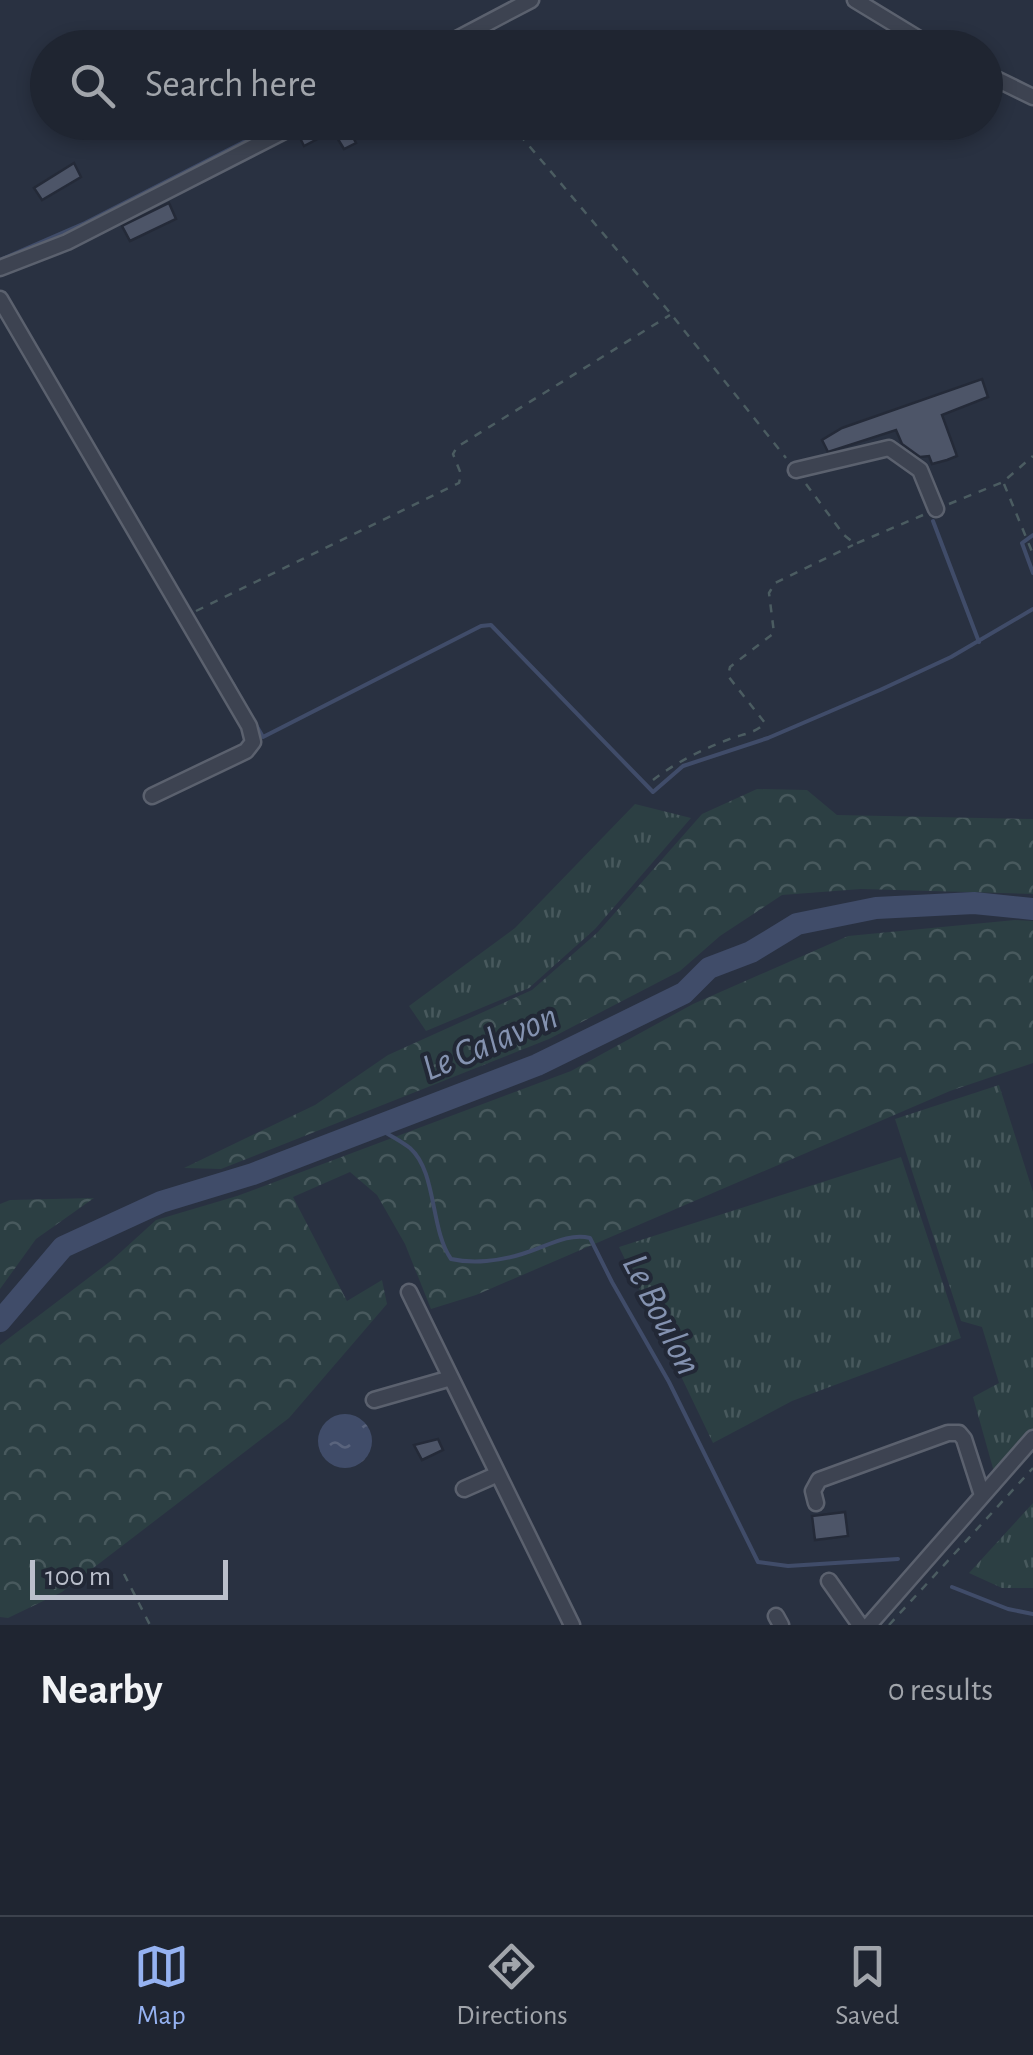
<!DOCTYPE html>
<html lang="en">
<head>
<meta charset="utf-8">
<style>
  body { margin:0; font-family:"Alegreya Sans",sans-serif; background:#272d39; color:#f1f3f6 }
  .scale { position:absolute; left:30px; bottom:25px; width:198px; box-sizing:border-box; padding-left:10px; border:5px solid #babfcb; border-top:0; font-size:28px; line-height:35px; white-space:nowrap; color:#babfcb; -webkit-text-stroke:8px #222836; paint-order:stroke }
  .list { margin:0; padding:0; list-style:none }
  h2 { display:flex; justify-content:space-between; align-items:center; height:130px; margin:0; padding:0 40px; font-size:42px }
  h2 small { font-size:32px; font-weight:400; color:#a1a5ab }
  .icon { flex:none; width:55px; height:55px; fill:none; stroke:currentColor; stroke-width:2; stroke-linecap:round; stroke-linejoin:round }
  .map { position:relative; flex:none; width:1033px; height:1625px; overflow:hidden }
  .search { position:absolute; background:#1f2531; box-shadow:0 5px 15px #0003; left:30px; right:30px; top:30px; height:110px; display:flex; align-items:center; gap:25px; box-sizing:border-box; padding:0 35px; border-radius:55px; color:#a1a5ab; font-size:38px }
  .sheet { height:290px; background:#1f2531 }
  nav { display:flex; justify-content:space-around; align-items:center; box-sizing:border-box; height:140px; border-top:2px solid #3c424d; background:#1f2531; font-size:28px; color:#a1a5ab }
  nav a { display:grid; justify-items:center; gap:5px }
  nav .on { color:#95b2f1 }
  .map>svg:first-child { display:block }
</style>
</head>
<body>
<div class="map">
<svg width="1033" height="1625" viewBox="0 0 1033 1625">
  <defs>
    <pattern id="grass-tufts" width="24" height="20" patternUnits="userSpaceOnUse" patternTransform="scale(2.5)"><rect width="24" height="20" fill="#2c3f43"/><path d="M3 7l-1-3M5 7V3M7 7l1-3M15 17l-1-3M17 17v-4M19 17l1-3" fill="none" stroke="#48595d"/></pattern>
    <pattern id="forest-crowns" width="20" height="18" patternUnits="userSpaceOnUse" patternTransform="scale(2.5)"><rect width="20" height="18" fill="#2c3f43"/><path d="M2 6a3 3 0 1 1 6 0M12 15a3 3 0 1 1 6 0" fill="none" stroke="#48595d"/></pattern>
    <pattern id="water-ripples" width="26" height="14" patternUnits="userSpaceOnUse" patternTransform="scale(2.5)"><rect width="26" height="14" fill="#404c69"/><path d="M2 4q2-2 4 0t4 0M15 11q2-2 4 0t4 0" fill="none" stroke="#5a647d"/></pattern>
  </defs>
  <rect width="100%" height="100%" fill="#293141"/>
  <path fill="url(#grass-tufts)" d="M 635,804 L 691,818 L 595,929 L 529,988 L 426,1031 L 409,1006 L 515,928 Z
    M 999,1085 L 1033,1192 L 1033,1431 L 994,1472 L 973,1397 L 999,1383 L 982,1327 L 961,1321 L 895,1119 Z
    M 901,1157 L 961,1338 L 792,1401 L 713,1443 L 619,1247 Z
    M 1033,1503 L 1033,1588 L 1002,1588 L 969,1573 Z"/>
  <path fill="url(#forest-crowns)" d="M 757,789 L 807,790 L 837,815 L 1033,819 L 1033,894 L 861,889 L 782,895 L 720,936 L 680,971 L 549,1039 L 221,1169 L 184,1168 L 315,1105 L 388,1055 L 532,990 L 598,932 L 702,814 Z
    M 1015,920 L 1033,921 L 1033,1063 L 950,1091 L 476,1295 L 431,1309 L 405,1244 L 377,1195 L 350,1172 L 293,1197 L 347,1301 L 382,1280 L 387,1304 L 289,1418 L 62,1592 L 8,1618 L 0,1617 L 0,1345 L 112,1260 L 156,1220 L 237,1196 L 571,1071 L 693,1004 L 848,936 Z
    M 94,1198 L 36,1239 L 0,1289 L 0,1204 L 10,1200 Z"/>
  <path fill="url(#water-ripples)" d="M318 1441a27 27 0 1 1 54 0a27 27 0 1 1-54 0Z"/>
  <g fill="none" stroke-linecap="round" stroke-linejoin="round">
    <path stroke="#404c69" stroke-width="4" d="M 426,48 L 516,0
      M 0,260 L 85,223 L 283,122
      M 933,521 L 979,642
      M 1033,535 L 1022,543 L 1033,573
      M 233,684 L 241,700
      M 256,725 L 263,737 L 481,626 L 491,625 L 653,792 L 683,766 L 768,738 L 880,690 L 951,657 L 1033,609
      M 376,1127 C 387,1134 400,1140 410,1148 C 437,1172 430,1229 451,1259 C 473,1264 500,1261 522,1254 C 544,1248 568,1232 590,1238 L 612,1282 L 669,1382 L 758,1562 L 788,1566 L 898,1559
      M 952,1587 L 1008,1609 L 1033,1614"/>
    <path stroke="#404c69" stroke-width="22" d="M 0,1321 L 63,1247 L 161,1202 L 253,1174 L 537,1065 L 684,993 L 709,968 L 751,952 L 797,924 L 876,908 L 974,903 L 1033,909"/>
  </g>
  <path fill="#4d5568" stroke="#242a38" stroke-width="2.5" d="M 318,122 L 350,122 L 346,124 L 356,143 L 344,149 L 333,131 L 304,146 L 299,136 Z
    M 74,163 L 81,177 L 42,200 L 34,188 Z
    M 169,203 L 176,219 L 130,241 L 122,226 Z
    M 982,379 L 988,397 L 942,415 L 957,456 L 947,460 L 932,464 L 929,456 L 920,457 L 902,444 L 896,430 L 828,452 L 822,440 L 842,428 Z
    M 438,1439 L 443,1450 L 422,1460 L 414,1445 Z
    M 845,1512 L 848,1536 L 815,1540 L 812,1516 Z"/>
  <g fill="none" stroke-linecap="round" stroke-linejoin="round">
    <g stroke="#5b616e" stroke-width="19">
      <path id="minor" d="M 855,0 L 934,48
        M 440,48 L 531,0
        M 986,74 L 1033,97
        M 0,268 L 67,242 L 302,122
        M 0,299 L 249,726 L 253,742 L 246,751 L 152,796
        M 796,470 L 889,448 L 920,470 L 936,509
        M 409,1292 L 572,1625
        M 374,1400 L 451,1378
        M 464,1489 L 498,1474
        M 816,1503 L 813,1491 L 819,1480 L 948,1433 L 959,1433 L 964,1439 L 982,1495
        M 829,1581 L 860,1625
        M 776,1616 L 781,1625
        M 869,1625 L 1033,1438"/>
    </g>
    <path stroke="#4b5c61" stroke-width="2.5" stroke-dasharray="8 8" stroke-linecap="butt" d="M 509,122 L 671,314 L 786,458
      M 806,484 L 844,535 L 855,544 L 923,515
      M 1004,484 L 1033,554
      M 949,504 L 1003,482 L 1033,456
      M 196,611 L 459,483 L 461,474 L 453,454 L 457,447 L 670,315
      M 653,780 C 675,763 701,750 727,740 C 741,734 755,734 765,723 L 728,676 L 730,667 L 774,633 L 769,593 L 775,583 L 853,545
      M 124,1574 L 150,1625
      M 889,1625 L 1033,1468"/>
    <use href="#minor" stroke="#3d4351" stroke-width="14"/>
  </g>
  <g text-anchor="middle" dominant-baseline="central" stroke-width="8" stroke-linejoin="round" paint-order="stroke">
    <g font-size="38" font-style="italic" fill="#8492b0" stroke="#222836">
      <text transform="translate(490 1043) rotate(-23)">Le Calavon</text>
      <text transform="translate(661 1315) rotate(63)">Le Boulon</text>
    </g>
  </g>
</svg>
<div class="scale">100 m</div>
<div class="search"><svg class="icon" aria-label="search" viewBox="0 0 24 24"><circle cx="10" cy="10" r="6"/><path d="M15 15l6 6"/></svg>Search here</div>
</div>
<section class="sheet">
<h2>Nearby<small>0 results</small></h2>
<ul class="list">
</ul>
</section>
<nav>
<a class="on"><svg class="icon" aria-label="map" viewBox="0 0 24 24"><path d="M3 6l6-2 6 2 6-2v14l-6 2-6-2-6 2zM9 4v14M15 6v14"/></svg>Map</a>
<a><svg class="icon" aria-label="directions" viewBox="0 0 24 24"><path d="M12 3l9 9-9 9-9-9zM9 14v-3h6M13 9l2 2-2 2"/></svg>Directions</a>
<a><svg class="icon" aria-label="saved" viewBox="0 0 24 24"><path d="M7 4h10v16l-5-4-5 4z"/></svg>Saved</a>
</nav>
</body>
</html>
